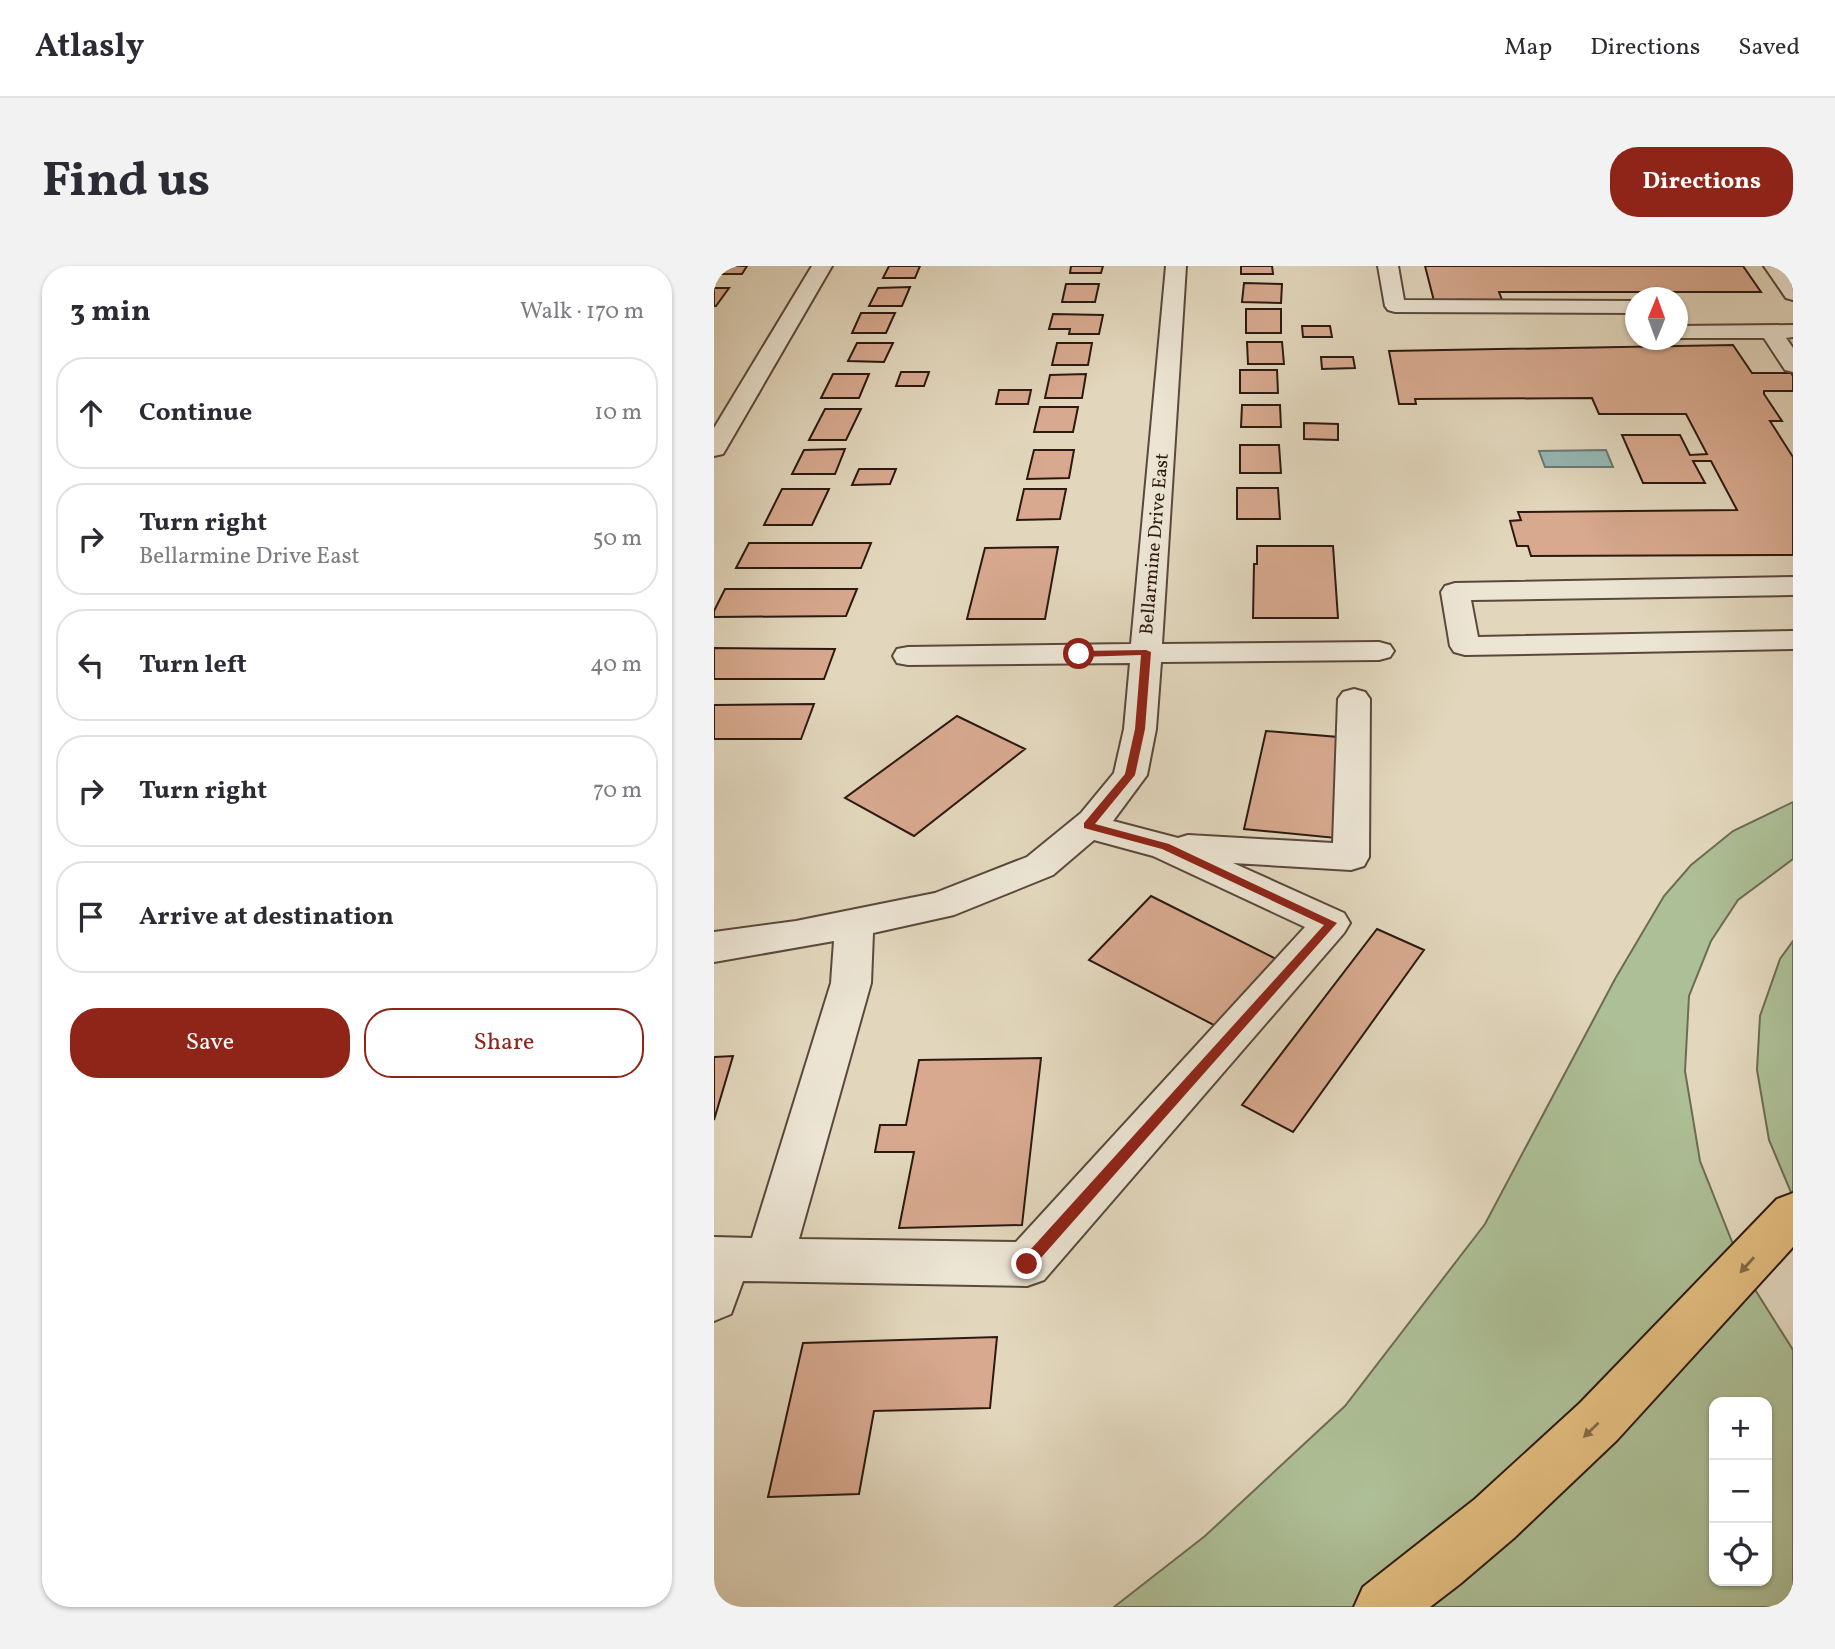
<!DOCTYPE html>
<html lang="en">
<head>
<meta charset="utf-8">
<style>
  body { margin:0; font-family:Vollkorn,serif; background:#f2f2f3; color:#2b2b33 }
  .controls { position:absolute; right:21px; bottom:21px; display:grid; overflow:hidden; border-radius:14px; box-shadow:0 2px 5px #0004 }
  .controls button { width:63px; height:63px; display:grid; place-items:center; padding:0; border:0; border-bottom:2px solid #e1e1e2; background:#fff; color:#2b2b33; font:35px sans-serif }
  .compass { position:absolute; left:911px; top:21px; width:63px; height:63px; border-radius:50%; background:#fff; box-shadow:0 2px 5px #0004; rotate:1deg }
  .stop { position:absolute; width:21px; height:21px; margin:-16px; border:5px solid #8f2418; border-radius:50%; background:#fff }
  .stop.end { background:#8f2418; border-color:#fff; box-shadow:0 2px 7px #0008 }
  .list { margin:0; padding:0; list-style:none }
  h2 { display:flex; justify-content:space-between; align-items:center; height:91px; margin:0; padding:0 28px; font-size:30px }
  h2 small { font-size:23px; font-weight:400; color:#7c7c81 }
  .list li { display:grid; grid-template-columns:46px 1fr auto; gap:21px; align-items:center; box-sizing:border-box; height:112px; margin:0 14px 14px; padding:0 14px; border:2px solid #e1e1e2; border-radius:28px }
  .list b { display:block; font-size:26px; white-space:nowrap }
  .list p { margin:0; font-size:23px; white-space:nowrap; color:#7c7c81 }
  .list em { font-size:23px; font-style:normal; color:#7c7c81 }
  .actions { display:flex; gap:14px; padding:21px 28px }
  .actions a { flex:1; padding:16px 0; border:2px solid #8f2418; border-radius:28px; text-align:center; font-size:24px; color:#8f2418 }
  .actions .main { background:#8f2418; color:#fff }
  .icon { flex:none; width:38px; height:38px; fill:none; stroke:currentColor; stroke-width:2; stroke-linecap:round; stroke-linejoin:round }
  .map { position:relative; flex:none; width:1079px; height:1341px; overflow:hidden; border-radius:28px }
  header { display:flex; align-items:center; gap:42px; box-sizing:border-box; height:98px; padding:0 35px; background:#fff; border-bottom:2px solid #e1e1e2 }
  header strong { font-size:33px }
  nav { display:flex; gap:38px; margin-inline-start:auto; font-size:24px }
  .intro { display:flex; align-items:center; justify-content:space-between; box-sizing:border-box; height:168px; padding:0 42px }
  h1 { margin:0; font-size:49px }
  .button { padding:18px 32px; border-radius:28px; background:#8f2418; color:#fff; font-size:24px; font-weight:700 }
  main { display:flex; gap:42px; padding:0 42px }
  aside { flex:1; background:#fff; border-radius:28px; box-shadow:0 2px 5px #0004 }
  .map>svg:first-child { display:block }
</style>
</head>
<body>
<header>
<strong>Atlasly</strong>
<nav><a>Map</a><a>Directions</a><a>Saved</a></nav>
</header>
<div class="intro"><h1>Find us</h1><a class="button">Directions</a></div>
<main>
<aside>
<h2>3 min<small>Walk · 170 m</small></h2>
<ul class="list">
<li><svg class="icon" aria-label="ahead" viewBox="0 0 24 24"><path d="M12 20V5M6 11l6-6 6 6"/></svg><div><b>Continue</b></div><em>10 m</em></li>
<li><svg class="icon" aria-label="right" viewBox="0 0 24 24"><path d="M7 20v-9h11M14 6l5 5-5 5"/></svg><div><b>Turn right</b><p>Bellarmine Drive East</p></div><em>50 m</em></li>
<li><svg class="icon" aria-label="left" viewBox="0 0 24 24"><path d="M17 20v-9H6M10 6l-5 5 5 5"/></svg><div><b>Turn left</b></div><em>40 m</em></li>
<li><svg class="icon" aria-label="right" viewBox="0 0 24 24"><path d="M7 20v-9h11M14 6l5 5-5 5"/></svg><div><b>Turn right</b></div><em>70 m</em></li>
<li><svg class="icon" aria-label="arrive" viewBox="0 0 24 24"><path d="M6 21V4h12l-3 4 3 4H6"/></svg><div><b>Arrive at destination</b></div></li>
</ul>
<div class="actions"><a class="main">Save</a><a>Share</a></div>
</aside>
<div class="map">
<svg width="1079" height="1341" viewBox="0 0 1079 1341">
  <rect width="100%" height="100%" fill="#e2d7bd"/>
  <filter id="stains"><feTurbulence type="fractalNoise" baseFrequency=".00286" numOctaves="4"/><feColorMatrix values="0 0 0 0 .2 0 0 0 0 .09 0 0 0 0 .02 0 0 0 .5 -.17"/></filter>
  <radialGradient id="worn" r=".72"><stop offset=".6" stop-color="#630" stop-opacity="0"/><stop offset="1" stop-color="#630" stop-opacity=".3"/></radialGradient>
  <path fill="#adbf96" stroke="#6c6c54" stroke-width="2" fill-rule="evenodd" d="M 1079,536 L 1079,593 L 1024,634 L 997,675 L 975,730 L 971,805 L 986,895 L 1030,1006 L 1079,1084 L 1079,1341 L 400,1341 L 491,1270 L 631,1140 L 771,958 L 901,713 L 950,630 L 977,599 L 1019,565 ZM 1000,1136 L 1053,1136 L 1053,1315 L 1000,1315 Z
    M 1079,675 L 1079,931 L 1055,874 L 1043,804 L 1046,750 L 1066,693 Z"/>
  <path fill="#95b9b5" stroke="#6b7973" stroke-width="2" d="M 892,184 L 899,201 L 831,201 L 825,185 Z"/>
  <path fill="#d8a98f" stroke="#2c1911" stroke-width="2" d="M 9,0 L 33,0 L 28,8 L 3,8 Z
    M 175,0 L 206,0 L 201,12 L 169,12 Z
    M 357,0 L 389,0 L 387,7 L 356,7 Z
    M 527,0 L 558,0 L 559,8 L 527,8 Z
    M 711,0 L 1029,0 L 1047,26 L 785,26 L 788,34 L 720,35 Z
    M 530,17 L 568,18 L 567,37 L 528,36 Z
    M 352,18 L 385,18 L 381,36 L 348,36 Z
    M 196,21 L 188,40 L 155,40 L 164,22 Z
    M 0,22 L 15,22 L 2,40 L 0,40 Z
    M 532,43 L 567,43 L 567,67 L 532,67 Z
    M 147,47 L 181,47 L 172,67 L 138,67 Z
    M 339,48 L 389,49 L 385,68 L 355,68 L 356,63 L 335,63 Z
    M 588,60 L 616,60 L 618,71 L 589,71 Z
    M 533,76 L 568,76 L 570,98 L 534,98 Z
    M 143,77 L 179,77 L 170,96 L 134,95 Z
    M 343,77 L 378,77 L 374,99 L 338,99 Z
    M 1019,79 L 1038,107 L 1077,107 L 1079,110 L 1079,125 L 1050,125 L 1050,128 L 1068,155 L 1056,155 L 1079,191 L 1079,289 L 817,290 L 814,280 L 803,280 L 796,255 L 807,254 L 804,246 L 1023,244 L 997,195 L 979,195 L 991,217 L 929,217 L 908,169 L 966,169 L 976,189 L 993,188 L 972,148 L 885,148 L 878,132 L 701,133 L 702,138 L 685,138 L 675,85 Z
    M 607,91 L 639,91 L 641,102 L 608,103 Z
    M 526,104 L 563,104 L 564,127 L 526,127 Z
    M 187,106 L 215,106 L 210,120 L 182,120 Z
    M 119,108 L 155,108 L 145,132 L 107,132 Z
    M 372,108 L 368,132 L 331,132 L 336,109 Z
    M 285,124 L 317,124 L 314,138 L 282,138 Z
    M 528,139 L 566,139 L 567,161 L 527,161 Z
    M 326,141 L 364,141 L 359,166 L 320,166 Z
    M 111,143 L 147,143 L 132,174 L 95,174 Z
    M 590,157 L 624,158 L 624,174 L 590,173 Z
    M 526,179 L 565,179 L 567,207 L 526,207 Z
    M 131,183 L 121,208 L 78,208 L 90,184 Z
    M 320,184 L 360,184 L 355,212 L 313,213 Z
    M 145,203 L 182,203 L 176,218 L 138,219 Z
    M 523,222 L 564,222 L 566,253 L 523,253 Z
    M 68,223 L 115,223 L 98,259 L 50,259 Z
    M 310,223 L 352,223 L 346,253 L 303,254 Z
    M 35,277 L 157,277 L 147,302 L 22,302 Z
    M 543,280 L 619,280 L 624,352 L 539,352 L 540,298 L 543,298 Z
    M 344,281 L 331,353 L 253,353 L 271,282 Z
    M 11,323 L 143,323 L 132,350 L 0,351 L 0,345 Z
    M 0,382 L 121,383 L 110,413 L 0,413 Z
    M 100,438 L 87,473 L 0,473 L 0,439 Z
    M 243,450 L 311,483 L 200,570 L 131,532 Z
    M 552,465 L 636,472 L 622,572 L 530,563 Z
    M 437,630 L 576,700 L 519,769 L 375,694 Z
    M 663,663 L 710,684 L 579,866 L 528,839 Z
    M 19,790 L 0,854 L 0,791 Z
    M 327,792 L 308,959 L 185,962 L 200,886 L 161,886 L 166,859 L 192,859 L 205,794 Z
    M 283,1071 L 276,1142 L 160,1145 L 145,1228 L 54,1231 L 89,1077 Z"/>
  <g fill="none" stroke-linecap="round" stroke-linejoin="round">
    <g stroke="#5a483c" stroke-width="4">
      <path id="minor" d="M 98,0 L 118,0 L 12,183 L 9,188 L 0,190 L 0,162 Z
        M 452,0 L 472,0 L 448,378 L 665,376 L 676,379 L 680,385 L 676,391 L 665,394 L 447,396 L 442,463 L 433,509 L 399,555 L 464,572 L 474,569 L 619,577 L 624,433 L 629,426 L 640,423 L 651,426 L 656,433 L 655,591 L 650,600 L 637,604 L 519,597 L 630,647 L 636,657 L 630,667 L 330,1014 L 313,1020 L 29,1015 L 17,1048 L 0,1055 L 0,971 L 38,972 L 117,717 L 120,675 L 0,696 L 0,666 L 82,655 L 221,627 L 313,591 L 367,547 L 400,507 L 410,463 L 416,397 L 194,399 L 183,397 L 179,390 L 183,383 L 194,381 L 417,378 ZM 380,574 L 439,590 L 591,661 L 302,976 L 85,973 L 157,717 L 159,667 L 240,649 L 339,609 Z
        M 664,0 L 684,0 L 690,34 L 922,35 L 922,47 L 681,46 L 674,44 L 671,40 Z
        M 1050,0 L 1070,0 L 1079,13 L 1079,34 L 1072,32 Z
        M 1079,59 L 1079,71 L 1072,72 L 1079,82 L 1079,106 L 1071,104 L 1050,72 L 964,72 L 964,60 Z
        M 1079,311 L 1079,329 L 757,334 L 764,371 L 1079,365 L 1079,383 L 751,389 L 740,386 L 736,380 L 727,326 L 731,320 L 741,317 Z"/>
    </g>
    <g stroke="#2c1911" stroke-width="4">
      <path id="highway" d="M 1079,927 L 1079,981 L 903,1174 L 800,1272 L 746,1318 L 716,1341 L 640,1341 L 649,1321 L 761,1233 L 866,1137 L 1063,933 Z"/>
    </g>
    <use href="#minor" fill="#ece5d4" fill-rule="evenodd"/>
    <use href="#highway" fill="#e1bc7e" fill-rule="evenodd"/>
  </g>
  <defs><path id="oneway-solid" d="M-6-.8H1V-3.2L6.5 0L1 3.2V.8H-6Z" transform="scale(1.75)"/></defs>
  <g fill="#866a48">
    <use href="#oneway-solid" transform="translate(1033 999) rotate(132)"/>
    <use href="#oneway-solid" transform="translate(877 1164) rotate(136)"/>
  </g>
  <path fill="#8f2418" d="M 432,384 L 437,386 L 431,463 L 421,509 L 381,558 L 455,578 L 623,657 L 318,1002 L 313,1004 L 306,998 L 308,993 L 610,659 L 448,583 L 370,562 L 370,557 L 411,508 L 421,463 L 427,389 L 365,391 L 361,388 L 365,385 Z"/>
  <g text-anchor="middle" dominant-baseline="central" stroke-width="5" stroke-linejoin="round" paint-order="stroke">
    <g font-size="19" fill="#2c1911" stroke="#ece5d4">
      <text transform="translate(441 278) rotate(-85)">Bellarmine Drive East</text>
    </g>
  </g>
  <rect width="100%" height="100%" filter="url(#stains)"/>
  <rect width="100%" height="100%" fill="url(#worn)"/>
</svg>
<div class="controls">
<button>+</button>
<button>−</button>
<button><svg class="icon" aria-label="locate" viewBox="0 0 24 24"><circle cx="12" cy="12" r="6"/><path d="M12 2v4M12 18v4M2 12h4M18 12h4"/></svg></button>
</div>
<svg class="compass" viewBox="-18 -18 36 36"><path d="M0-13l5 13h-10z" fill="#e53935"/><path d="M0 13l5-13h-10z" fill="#7c7c81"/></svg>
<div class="stop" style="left:365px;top:388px"></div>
<div class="stop end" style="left:313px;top:998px"></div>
</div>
</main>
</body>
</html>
